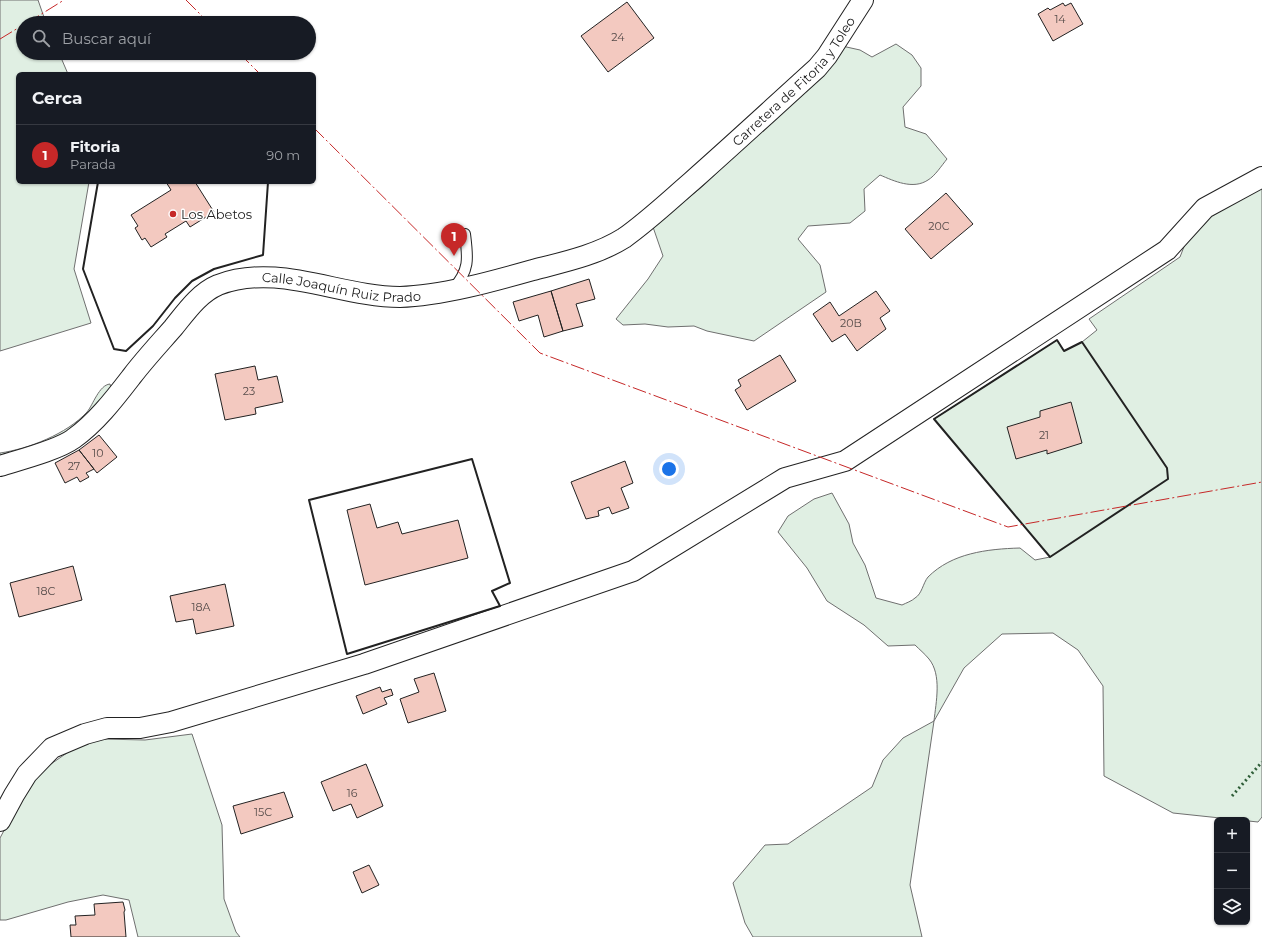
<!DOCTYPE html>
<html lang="es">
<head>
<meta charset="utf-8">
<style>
  body { margin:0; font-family:Montserrat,sans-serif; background:#242831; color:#f1f3f6 }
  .controls { position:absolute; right:12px; bottom:12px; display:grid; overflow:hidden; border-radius:6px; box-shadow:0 1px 3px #0004 }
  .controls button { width:36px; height:36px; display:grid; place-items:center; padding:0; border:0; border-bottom:1px solid #363941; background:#171b24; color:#f1f3f6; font:20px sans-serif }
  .you { position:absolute; left:669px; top:469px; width:14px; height:14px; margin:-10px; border:3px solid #fff; border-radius:50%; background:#1a73e8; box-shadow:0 0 0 6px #1a73e833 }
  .badge { display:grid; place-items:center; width:26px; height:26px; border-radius:50%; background:#c62828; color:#fff; font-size:13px; font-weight:700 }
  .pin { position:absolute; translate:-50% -33px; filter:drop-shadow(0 1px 2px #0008) }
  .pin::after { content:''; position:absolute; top:21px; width:14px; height:12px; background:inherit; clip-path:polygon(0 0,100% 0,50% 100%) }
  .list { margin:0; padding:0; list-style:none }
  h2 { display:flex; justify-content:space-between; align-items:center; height:52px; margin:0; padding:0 16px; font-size:17px }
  h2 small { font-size:13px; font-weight:400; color:#9ea1a6 }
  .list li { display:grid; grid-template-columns:26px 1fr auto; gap:12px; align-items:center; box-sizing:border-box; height:60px; padding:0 16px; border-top:1px solid #363941 }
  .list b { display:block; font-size:15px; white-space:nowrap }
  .list p { margin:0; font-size:13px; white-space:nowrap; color:#9ea1a6 }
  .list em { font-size:13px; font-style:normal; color:#9ea1a6 }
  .icon { flex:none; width:22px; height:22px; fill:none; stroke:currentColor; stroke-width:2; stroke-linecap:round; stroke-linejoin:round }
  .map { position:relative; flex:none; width:1262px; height:937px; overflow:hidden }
  .search { position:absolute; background:#171b24; box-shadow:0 1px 3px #0004; left:16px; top:16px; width:300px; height:44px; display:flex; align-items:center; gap:10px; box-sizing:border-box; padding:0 14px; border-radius:22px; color:#9ea1a6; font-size:15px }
  .panel { position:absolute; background:#171b24; box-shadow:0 1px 3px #0004; left:16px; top:72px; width:300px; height:112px; border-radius:6px }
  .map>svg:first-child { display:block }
</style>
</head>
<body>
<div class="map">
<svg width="1262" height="937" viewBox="0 0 1262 937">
  <rect width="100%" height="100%" fill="#fff"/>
  <path fill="#e0efe3" stroke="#6f6f6f" d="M 0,0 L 38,0 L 46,23 L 23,23 L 23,53 L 59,53 L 68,74 L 18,74 L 18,182 L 89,182 L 74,269 L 91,323 L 0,351 Z
    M 896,44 L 912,55 L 921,68 L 921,86 L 903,107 L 905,127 L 926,134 L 947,159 C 942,165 935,176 928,180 C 913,190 894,181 880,175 L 864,189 L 865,211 L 850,223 L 808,226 L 798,239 L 820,265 L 826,292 L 754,341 L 707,331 L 694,326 L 668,327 L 645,324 L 623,325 L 616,319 L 648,279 L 663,256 L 653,227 L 703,186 L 826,69 L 842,46 L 860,50 L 872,57 Z
    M 1262,187 L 1262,817 L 1258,822 L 1173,813 L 1104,776 L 1103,686 L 1078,650 L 1053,633 L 1002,634 L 964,668 L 934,721 L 910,885 L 922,937 L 753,937 L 745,923 L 733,883 L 765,845 L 788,844 L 872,787 L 883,760 L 903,738 L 934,721 C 936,702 942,675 929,659 C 925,654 919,649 915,645 L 888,646 L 864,625 L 827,601 L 807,568 L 778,532 L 788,516 L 814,499 L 832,493 L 849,524 L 853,543 L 865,565 L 876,598 L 902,605 C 906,603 912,601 915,598 C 922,594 923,583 928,577 C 952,553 987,549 1020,548 L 1035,560 L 1050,557 L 934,419 L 1057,340 L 1064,351 L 1082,342 L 1097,330 L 1089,319 L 1180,257 L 1187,239 L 1213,214 Z
    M 110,384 L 111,388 L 103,400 L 64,436 L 0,459 L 0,453 C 28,449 67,434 87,412 C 93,405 99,385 110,384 Z
    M 192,734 L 222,825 L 224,899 L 236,932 L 240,937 L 138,937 L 129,900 L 103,895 L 68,902 L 6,920 L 0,920 L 0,838 L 25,791 L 48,766 L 77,746 L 102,739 L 145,740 Z"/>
  <path fill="#f3c9c0" stroke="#222" d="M 627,2 L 654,38 L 608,72 L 581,36 Z
    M 1063,3 L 1065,6 L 1071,3 L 1083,24 L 1053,41 L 1038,14 L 1048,8 L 1050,10 Z
    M 166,182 L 195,182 L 214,212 L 190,227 L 186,221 L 165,234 L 167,237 L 151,247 L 145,238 L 142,240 L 135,228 L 138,226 L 131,215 L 171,190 Z
    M 946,193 L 973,224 L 931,259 L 905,229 Z
    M 589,279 L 595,299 L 576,304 L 583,326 L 563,331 L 551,291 Z
    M 551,291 L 563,331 L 544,337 L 538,315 L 519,321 L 513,302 Z
    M 876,291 L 890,311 L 880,318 L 886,329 L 857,351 L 845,334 L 832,342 L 813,314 L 830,302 L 839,316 Z
    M 780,355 L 796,381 L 747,410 L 735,390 L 741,386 L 738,380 Z
    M 255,366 L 258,380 L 277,376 L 283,402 L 255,408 L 256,414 L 225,420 L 215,374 Z
    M 1071,402 L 1082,443 L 1047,454 L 1047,450 L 1016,459 L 1007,427 L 1040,417 L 1040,411 Z
    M 99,435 L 117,457 L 97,473 L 79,450 Z
    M 79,450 L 94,469 L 86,473 L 89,477 L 80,482 L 77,477 L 65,483 L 55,463 Z
    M 625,461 L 633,483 L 621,488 L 629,508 L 612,514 L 609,507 L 598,511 L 599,516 L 586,519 L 571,482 Z
    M 370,504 L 377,528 L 398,522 L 402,534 L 458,520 L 468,558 L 365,585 L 347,510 Z
    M 73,566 L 82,600 L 19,617 L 10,583 Z
    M 225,584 L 234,626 L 196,634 L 193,619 L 176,622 L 170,596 Z
    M 434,673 L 446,711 L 408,723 L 400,699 L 419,692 L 414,679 Z
    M 380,687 L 382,692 L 391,689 L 393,695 L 384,698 L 387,704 L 363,714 L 356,696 Z
    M 366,764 L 383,806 L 357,818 L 351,804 L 333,811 L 321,782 Z
    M 284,792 L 293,817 L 241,834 L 233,806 Z
    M 369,865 L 379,885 L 362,893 L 353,872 Z
    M 123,902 L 125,910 L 124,912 L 126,937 L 71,937 L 70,925 L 76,925 L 75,916 L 95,915 L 94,904 Z"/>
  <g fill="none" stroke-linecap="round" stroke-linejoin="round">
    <g stroke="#222" stroke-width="12">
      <path id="service" d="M 453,289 C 470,270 468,258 465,234"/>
    </g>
    <g stroke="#222" stroke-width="22">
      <g id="minor">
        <path id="s1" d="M 0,466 C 19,460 58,450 73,439 C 96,423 115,398 132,376 C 145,359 159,344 173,328 C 186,312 199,293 218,285 C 278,262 340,297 400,297 C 441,296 494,281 533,270 C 564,262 597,255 624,238 C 648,221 669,201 691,182 C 734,144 775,106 817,68 L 827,56 L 863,0"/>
        <path d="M 0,821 L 14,795 L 27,774 L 52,748 L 85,734 L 107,728 L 140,728 L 171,722 L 364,664 L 633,571 L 785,478 L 845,461 L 1167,250 L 1205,208 L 1262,177"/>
      </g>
    </g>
    <use href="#service" stroke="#fff" stroke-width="10"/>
    <use href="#minor" stroke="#fff" stroke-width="20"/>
    <path stroke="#2f5e38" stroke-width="3" stroke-dasharray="2 3" stroke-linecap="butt" d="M 1232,796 L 1262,762"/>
    <path stroke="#222" stroke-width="2" d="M 98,182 L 83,269 L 114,349 L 126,351 L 153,326 L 175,298 L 192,281 L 214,269 L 263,255 L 268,182
      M 1057,340 L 1064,351 L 1082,342 L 1167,468 L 1168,479 L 1050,557 L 934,419 Z
      M 472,459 L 510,583 L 492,591 L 500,606 L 347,654 L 309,500 Z"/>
    <path stroke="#c62828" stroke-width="1" stroke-dasharray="14 3 2 3" stroke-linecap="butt" d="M 186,0 L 209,23
      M 27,23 L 64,0
      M 0,39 L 23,25
      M 239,53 L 260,74
      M 314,128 L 540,353 L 1008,527 L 1262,482"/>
  </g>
  <circle fill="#c62828" stroke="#fff" stroke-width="1.5" cx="173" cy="214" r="4"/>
  <g text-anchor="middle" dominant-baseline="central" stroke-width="3" stroke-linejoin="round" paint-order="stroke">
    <g font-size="11" fill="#564c4a">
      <text x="1060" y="19">14</text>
      <text x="618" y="37">24</text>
      <text x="939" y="226">20C</text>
      <text x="851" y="323">20B</text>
      <text x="249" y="391">23</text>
      <text x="1044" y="435">21</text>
      <text x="98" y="453">10</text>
      <text x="74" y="466">27</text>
      <text x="46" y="591">18C</text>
      <text x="201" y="607">18A</text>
      <text x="352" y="793">16</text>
      <text x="263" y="812">15C</text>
    </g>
    <g font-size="13" fill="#222" stroke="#fff">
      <text stroke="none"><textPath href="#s1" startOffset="940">Carretera de Fitoria y Toleo</textPath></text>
      <text stroke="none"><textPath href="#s1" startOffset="416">Calle Joaquín Ruiz Prado</textPath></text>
    </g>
    <g font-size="13" fill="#222" stroke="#fff" text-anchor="start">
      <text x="181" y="214">Los Abetos</text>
    </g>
  </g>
</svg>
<div class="controls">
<button>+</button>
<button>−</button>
<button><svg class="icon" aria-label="layers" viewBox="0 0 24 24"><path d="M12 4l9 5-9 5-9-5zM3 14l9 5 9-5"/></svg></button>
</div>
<div class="you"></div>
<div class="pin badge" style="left:454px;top:256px">1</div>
<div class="search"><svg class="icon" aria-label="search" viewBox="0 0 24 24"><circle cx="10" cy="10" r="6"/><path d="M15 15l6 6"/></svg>Buscar aquí</div>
<section class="panel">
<h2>Cerca<small></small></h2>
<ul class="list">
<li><span class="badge">1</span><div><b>Fitoria</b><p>Parada</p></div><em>90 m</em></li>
</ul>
</section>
</div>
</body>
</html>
